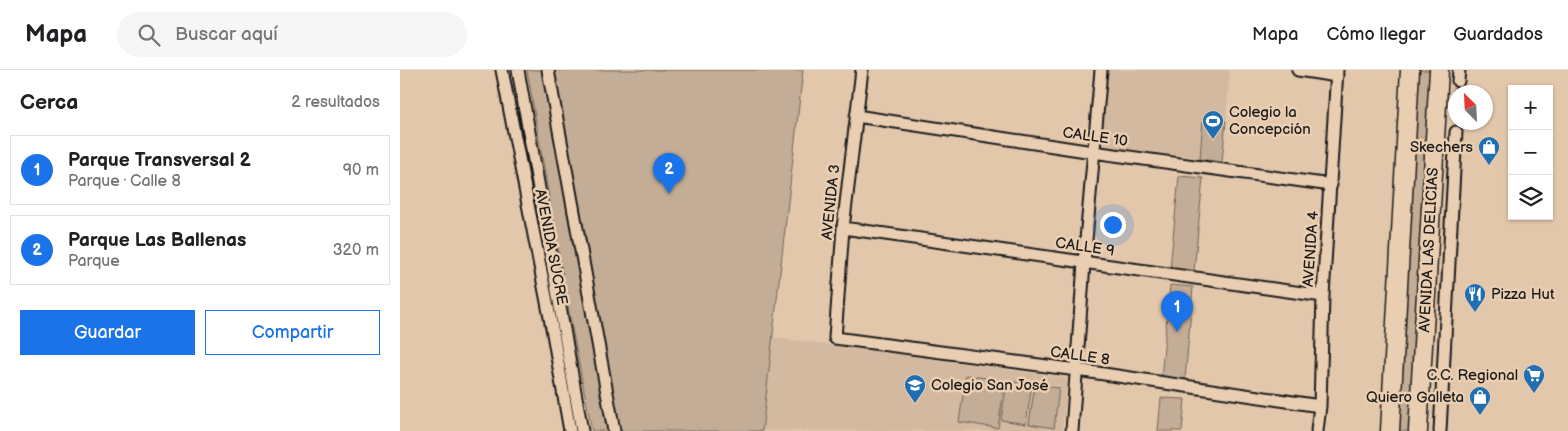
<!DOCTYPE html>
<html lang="es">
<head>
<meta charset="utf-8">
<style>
  body { margin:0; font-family:"Balsamiq Sans",sans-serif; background:#f6f6f6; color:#202124 }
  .controls { position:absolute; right:15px; top:15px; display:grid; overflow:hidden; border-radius:0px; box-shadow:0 1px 4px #0004 }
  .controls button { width:45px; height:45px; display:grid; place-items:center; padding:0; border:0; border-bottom:1px solid #e0e0e0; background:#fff; color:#202124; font:25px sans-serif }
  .compass { position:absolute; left:1048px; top:15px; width:45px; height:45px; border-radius:50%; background:#fff; box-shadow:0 1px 4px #0004; rotate:336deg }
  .you { position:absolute; left:712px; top:154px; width:18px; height:18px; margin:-12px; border:4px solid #fff; border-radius:50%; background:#1a73e8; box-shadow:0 0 0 8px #1a73e833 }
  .badge { display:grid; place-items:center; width:32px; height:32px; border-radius:50%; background:#1a73e8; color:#fff; font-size:16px; font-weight:700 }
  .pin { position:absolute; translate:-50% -41px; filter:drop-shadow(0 1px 2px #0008) }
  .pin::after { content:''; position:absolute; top:26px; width:18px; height:15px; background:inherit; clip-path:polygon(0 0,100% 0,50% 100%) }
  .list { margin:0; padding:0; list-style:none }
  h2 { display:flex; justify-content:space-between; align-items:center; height:65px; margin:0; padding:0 20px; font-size:21px }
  h2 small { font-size:16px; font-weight:400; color:#757577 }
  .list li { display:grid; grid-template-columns:32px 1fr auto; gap:15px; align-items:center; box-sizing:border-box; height:70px; margin:0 10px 10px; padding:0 10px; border:1px solid #e0e0e0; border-radius:0px }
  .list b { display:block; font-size:19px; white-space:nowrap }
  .list p { margin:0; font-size:16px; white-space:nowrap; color:#757577 }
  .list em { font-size:16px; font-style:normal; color:#757577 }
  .actions { display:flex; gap:10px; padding:15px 20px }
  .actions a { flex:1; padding:11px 0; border:1px solid #1a73e8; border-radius:0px; text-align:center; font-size:18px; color:#1a73e8 }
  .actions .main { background:#1a73e8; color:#fff }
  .icon { flex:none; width:28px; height:28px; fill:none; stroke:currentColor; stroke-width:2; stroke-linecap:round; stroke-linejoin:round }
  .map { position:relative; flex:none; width:1168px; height:361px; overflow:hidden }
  header { display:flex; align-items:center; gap:30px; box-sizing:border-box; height:70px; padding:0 25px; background:#fff; border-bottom:1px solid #e0e0e0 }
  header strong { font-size:24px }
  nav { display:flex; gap:28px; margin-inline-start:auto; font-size:18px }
  .search { width:350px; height:45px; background:#f6f6f6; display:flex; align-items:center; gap:12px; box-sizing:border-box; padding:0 18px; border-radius:28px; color:#757577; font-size:19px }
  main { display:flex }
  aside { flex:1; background:#fff }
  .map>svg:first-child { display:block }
</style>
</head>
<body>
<header>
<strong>Mapa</strong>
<div class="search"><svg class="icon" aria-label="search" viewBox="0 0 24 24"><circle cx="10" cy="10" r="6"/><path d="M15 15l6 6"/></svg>Buscar aquí</div>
<nav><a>Mapa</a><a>Cómo llegar</a><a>Guardados</a></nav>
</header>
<main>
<aside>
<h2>Cerca<small>2 resultados</small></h2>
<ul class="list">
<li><span class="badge">1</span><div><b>Parque Transversal 2</b><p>Parque · Calle 8</p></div><em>90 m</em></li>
<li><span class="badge">2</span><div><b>Parque Las Ballenas</b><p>Parque</p></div><em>320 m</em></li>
</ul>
<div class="actions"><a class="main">Guardar</a><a>Compartir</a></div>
</aside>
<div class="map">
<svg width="1168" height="361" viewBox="0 0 1168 361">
  <rect width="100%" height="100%" fill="#e2c7ab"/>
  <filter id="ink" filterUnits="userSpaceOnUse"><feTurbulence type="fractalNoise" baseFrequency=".02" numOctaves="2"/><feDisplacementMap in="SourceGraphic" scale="10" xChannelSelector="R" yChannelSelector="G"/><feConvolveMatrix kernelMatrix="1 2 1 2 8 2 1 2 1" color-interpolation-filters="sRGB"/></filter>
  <g filter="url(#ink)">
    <path fill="#d2b9a0" d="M 707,0 L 830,0 L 822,92 L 704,75 L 701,71 Z
      M 372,267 L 668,308 L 662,361 L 362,361 Z"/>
    <path fill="#c4ad96" stroke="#706459" d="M 127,0 L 403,0 L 362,361 L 192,361 L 170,248 Z
      M 1012,0 L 1037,0 L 1018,361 L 990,361 Z
      M 803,49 L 826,51 L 822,92 L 800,89 Z
      M 779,106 L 803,108 L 794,201 L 770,199 Z
      M 770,215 L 793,217 L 785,310 L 761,308 Z
      M 566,305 L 605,311 L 598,358 L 559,352 Z
      M 607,311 L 632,314 L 626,354 L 601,350 Z
      M 635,315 L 659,318 L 654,358 L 629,354 Z
      M 761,328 L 785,329 L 782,361 L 758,361 Z"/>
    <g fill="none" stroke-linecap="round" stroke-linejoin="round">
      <path stroke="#baa58e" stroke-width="11" stroke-dasharray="11 5.5" stroke-linecap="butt" d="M 1057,22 L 1058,11"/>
      <g stroke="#1c1c1c" stroke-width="15">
        <path id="street" d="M 102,0 L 152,258 L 170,361
          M 118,0 L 182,361
          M 148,0 L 214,361
          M 462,0 L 443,158 L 435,268 L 677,300 L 920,336
          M 898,0 L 937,6
          M 1058,11 L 1059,0
          M 456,46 L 693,82 L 931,115
          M 443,158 L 923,226
          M 672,361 L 684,193 L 701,0
          M 917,361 L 920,336 L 923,226 L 937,0
          M 1040,361 L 1056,62"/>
      </g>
      <g stroke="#1c1c1c" stroke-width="21">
        <path id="primary" d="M 990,361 L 1010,0
          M 1018,361 L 1039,0"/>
      </g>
      <use href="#street" stroke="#eaceb1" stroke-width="11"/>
      <use href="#primary" stroke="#eaceb1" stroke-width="18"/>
    </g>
  </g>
  <defs>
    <g id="stadium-pin" transform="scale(1.125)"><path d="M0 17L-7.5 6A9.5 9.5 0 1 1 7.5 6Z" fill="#1f6fb2" stroke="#eaceb1"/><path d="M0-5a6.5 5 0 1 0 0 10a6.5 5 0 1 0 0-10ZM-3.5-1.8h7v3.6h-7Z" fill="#fff"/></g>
    <g id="shop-pin" transform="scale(1.125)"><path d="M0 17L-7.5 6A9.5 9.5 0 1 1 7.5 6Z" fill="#1f6fb2" stroke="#eaceb1"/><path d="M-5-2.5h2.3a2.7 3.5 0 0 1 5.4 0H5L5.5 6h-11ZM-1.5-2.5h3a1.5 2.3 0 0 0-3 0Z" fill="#fff"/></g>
    <g id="restaurant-pin" transform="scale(1.125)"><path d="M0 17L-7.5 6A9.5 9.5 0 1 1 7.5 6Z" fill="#1f6fb2" stroke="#eaceb1"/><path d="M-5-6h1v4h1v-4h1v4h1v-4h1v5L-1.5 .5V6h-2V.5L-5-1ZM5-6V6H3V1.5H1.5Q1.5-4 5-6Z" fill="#fff"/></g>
    <g id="supermarket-pin" transform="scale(1.125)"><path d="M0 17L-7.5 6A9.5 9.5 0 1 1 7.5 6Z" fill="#1f6fb2" stroke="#eaceb1"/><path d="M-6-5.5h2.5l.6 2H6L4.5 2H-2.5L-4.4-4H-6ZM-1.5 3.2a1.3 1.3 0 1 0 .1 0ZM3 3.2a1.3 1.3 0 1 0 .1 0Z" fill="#fff"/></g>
    <g id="school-pin" transform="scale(1.125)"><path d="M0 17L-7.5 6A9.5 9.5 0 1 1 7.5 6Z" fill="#1f6fb2" stroke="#eaceb1"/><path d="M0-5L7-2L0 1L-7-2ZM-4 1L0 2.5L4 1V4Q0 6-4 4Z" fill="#fff"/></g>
  </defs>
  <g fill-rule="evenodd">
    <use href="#stadium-pin" x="813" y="51"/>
    <use href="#shop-pin" x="1089" y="77"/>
    <use href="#restaurant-pin" x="1075" y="224"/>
    <use href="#supermarket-pin" x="1134" y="305"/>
    <use href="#school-pin" x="515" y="315"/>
    <use href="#shop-pin" x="1080" y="327"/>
  </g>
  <g text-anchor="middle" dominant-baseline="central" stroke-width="5" stroke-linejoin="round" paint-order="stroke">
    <g font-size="15" fill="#1c1c1c" stroke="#eaceb1" text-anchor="start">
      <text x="829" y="42">Colegio la<tspan x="829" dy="17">Concepción</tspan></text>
      <text x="1073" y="77" text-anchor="end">Skechers</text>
      <text x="1091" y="224">Pizza Hut</text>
      <text x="1118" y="305" text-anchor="end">C.C. Regional</text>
      <text x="531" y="315">Colegio San José</text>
      <text x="1064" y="327" text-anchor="end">Quiero Galleta</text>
    </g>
    <g font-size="15" fill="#1c1c1c" stroke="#eaceb1">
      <text transform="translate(695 67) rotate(8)">CALLE 10</text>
      <text transform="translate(431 132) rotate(-84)">AVENIDA 3</text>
      <text transform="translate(151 177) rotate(79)">AVENIDA SUCRE</text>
      <text transform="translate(685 177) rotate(8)">CALLE 9</text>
      <text transform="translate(911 179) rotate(-86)">AVENIDA 4</text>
      <text transform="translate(1029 180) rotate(-87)">AVENIDA LAS DELICIAS</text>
      <text transform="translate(680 286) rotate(8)">CALLE 8</text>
    </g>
  </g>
</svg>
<div class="controls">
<button>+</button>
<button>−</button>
<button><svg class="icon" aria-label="layers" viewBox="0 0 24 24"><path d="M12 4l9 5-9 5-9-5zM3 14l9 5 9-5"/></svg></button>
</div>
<svg class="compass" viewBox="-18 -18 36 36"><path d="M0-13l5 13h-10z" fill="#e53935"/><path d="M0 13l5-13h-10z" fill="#757577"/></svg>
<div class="you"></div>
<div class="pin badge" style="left:777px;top:262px">1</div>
<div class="pin badge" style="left:269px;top:124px">2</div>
</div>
</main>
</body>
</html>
